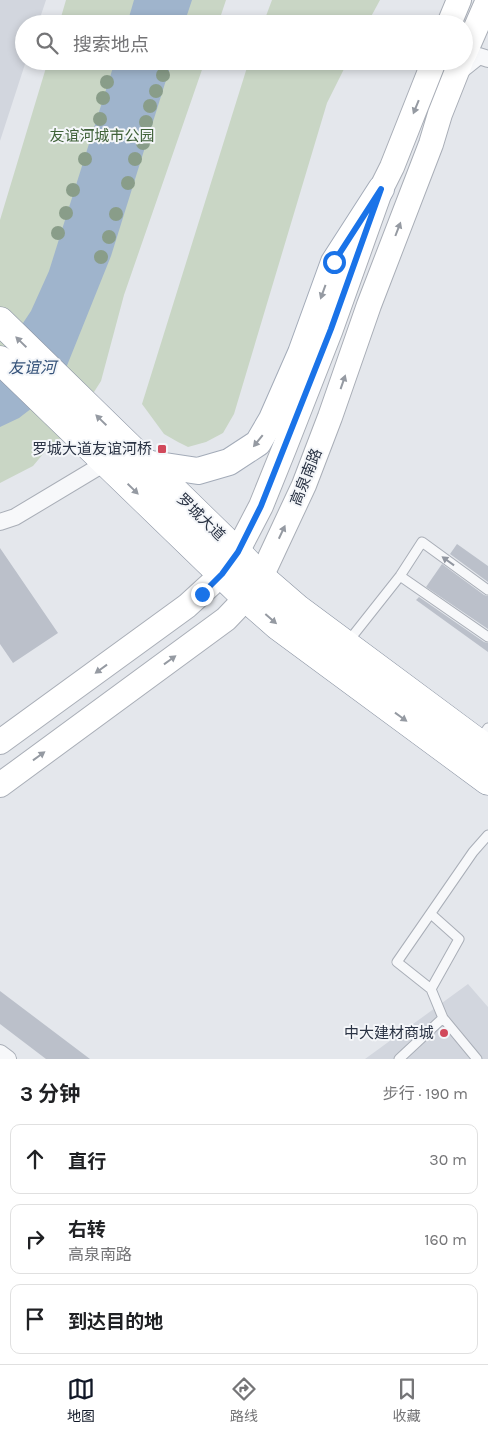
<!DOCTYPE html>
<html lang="zh">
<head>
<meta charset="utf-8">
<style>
  body { margin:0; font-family:Karla,"Noto Sans SC",sans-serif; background:#f2f2f2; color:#202124 }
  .stop { position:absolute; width:15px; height:15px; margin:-11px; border:4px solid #1a73e8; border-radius:50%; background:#fff }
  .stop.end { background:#1a73e8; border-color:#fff; box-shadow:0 1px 5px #0008 }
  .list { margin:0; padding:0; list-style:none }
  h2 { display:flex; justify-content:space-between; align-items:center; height:65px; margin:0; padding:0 20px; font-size:21px }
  h2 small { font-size:16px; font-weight:400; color:#757577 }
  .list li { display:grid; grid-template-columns:32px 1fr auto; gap:15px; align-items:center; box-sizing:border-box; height:70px; margin:0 10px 10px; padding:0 10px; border:1px solid #e0e0e0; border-radius:10px }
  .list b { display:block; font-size:19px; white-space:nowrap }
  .list p { margin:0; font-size:16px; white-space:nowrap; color:#757577 }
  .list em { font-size:16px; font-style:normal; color:#757577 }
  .icon { flex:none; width:28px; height:28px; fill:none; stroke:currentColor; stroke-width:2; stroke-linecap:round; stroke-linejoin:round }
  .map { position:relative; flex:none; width:488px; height:1059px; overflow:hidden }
  .search { position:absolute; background:#fff; box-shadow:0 2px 8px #0003; left:15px; right:15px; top:15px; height:55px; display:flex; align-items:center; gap:12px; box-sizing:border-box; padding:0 18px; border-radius:28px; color:#757577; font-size:19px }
  .sheet { height:305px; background:#fff }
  nav { display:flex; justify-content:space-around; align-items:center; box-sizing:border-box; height:70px; border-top:1px solid #e0e0e0; background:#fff; font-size:14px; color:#757577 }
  nav a { display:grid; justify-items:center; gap:2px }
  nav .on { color:#111827 }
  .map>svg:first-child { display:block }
</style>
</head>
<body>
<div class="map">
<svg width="488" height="1059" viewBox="0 0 488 1059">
  <rect width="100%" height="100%" fill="#e4e7ec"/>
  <path fill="#d2d6de" d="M 0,0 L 46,0 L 38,24 L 24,24 L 24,61 L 26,61 L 0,141 Z
    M 468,984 L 488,1007 L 488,1059 L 365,1059 Z"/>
  <path fill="#c9d6c5" d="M 66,0 L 226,0 L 218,24 L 59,24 Z
    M 272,0 L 380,0 L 367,24 L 263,24 Z
    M 48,61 L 205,61 L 124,295 L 101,381 L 80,414 L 64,436 L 43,454 L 33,466 L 0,483 L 0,220 Z
    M 249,61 L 348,61 L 327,103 L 234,414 L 223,433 L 206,442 L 188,447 L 178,442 L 164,434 L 142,404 Z"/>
  <path fill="#9fb4cc" d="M 134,0 L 192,0 L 184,24 L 127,24 Z
    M 115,61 L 172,61 L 111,256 L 58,388 L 19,418 L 0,427 L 0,353 L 7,347 L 31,311 L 49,271 Z"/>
  <path fill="#bbc0ca" d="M 457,544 L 488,566 L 488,582 L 450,554 Z
    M 0,548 L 58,633 L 13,663 L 0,644 Z
    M 442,564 L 484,595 L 488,596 L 488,629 L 426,587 Z
    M 419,597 L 484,642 L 488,643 L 488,652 L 416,600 Z
    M 0,991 L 90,1059 L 46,1059 L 0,1024 Z"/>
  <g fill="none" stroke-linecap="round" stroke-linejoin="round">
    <g stroke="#a9aeb7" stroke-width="11">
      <path id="lane" d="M 400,576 L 488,637
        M 347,643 L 400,576 L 422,542 L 488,590
        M 479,740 L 488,728
        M 431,989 L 459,939 L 431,914
        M 399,1059 L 443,1018
        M 477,1059 L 443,1018 L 431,989 L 397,962 L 473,852 L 488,835"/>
    </g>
    <g stroke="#a9aeb7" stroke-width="18">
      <path id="street" d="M 459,72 L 479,56 L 488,59
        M 0,522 L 15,517 L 105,463
        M 0,1053 L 8,1059"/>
    </g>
    <g stroke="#a9aeb7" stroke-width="26">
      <path id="secondary" d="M 449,24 L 459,0
        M 464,55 L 488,0
        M 0,742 L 187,606 L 222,574 L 237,552 L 261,506 L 284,449 L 331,329 L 381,189 L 392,167 L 434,61
        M 0,785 L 226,619 L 246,598 L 261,577 L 304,485 L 330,417 L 369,305 L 431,144 L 440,114 L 461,61"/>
    </g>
    <g stroke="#a3abb8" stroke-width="28">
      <path id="primary" d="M 145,463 L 198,471 L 229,462 L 258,443 L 272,419 L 301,353 L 334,262 L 381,189"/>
    </g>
    <g stroke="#8b94a3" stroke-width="29">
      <path id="highway" d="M 0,321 L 237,552 L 261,577 L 298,609 L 488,750
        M 0,360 L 246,598 L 278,626 L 488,781"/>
    </g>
    <use href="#lane" stroke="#f7f8fa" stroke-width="9"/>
    <use href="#street" stroke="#f7f8fa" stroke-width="16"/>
    <use href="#secondary" stroke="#fff" stroke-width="24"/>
    <use href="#primary" stroke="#fff" stroke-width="26"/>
    <use href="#highway" stroke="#fff" stroke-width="28"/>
  </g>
  <g fill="#899d89">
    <circle cx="163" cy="75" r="7"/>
    <circle cx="107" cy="82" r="7"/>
    <circle cx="156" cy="91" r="7"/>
    <circle cx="103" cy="98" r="7"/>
    <circle cx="150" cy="106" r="7"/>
    <circle cx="100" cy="119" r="7"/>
    <circle cx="146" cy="122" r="7"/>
    <circle cx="92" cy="136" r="7"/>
    <circle cx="143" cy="143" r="7"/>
    <circle cx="85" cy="159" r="7"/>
    <circle cx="135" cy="159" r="7"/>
    <circle cx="128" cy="183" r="7"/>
    <circle cx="73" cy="190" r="7"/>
    <circle cx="66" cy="213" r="7"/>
    <circle cx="116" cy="214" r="7"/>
    <circle cx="58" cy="233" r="7"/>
    <circle cx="109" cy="237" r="7"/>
    <circle cx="101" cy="257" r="7"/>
  </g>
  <defs><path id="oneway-solid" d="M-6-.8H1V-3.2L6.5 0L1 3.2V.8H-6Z" transform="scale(1.25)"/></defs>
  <g fill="#959aa2">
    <use href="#oneway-solid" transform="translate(416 107) rotate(112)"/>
    <use href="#oneway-solid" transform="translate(398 229) rotate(-69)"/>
    <use href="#oneway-solid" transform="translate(323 292) rotate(110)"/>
    <use href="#oneway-solid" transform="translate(21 342) rotate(-136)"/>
    <use href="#oneway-solid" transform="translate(343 382) rotate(-71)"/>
    <use href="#oneway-solid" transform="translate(101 420) rotate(-136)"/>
    <use href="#oneway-solid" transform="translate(258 441) rotate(129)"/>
    <use href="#oneway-solid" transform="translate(133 489) rotate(44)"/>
    <use href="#oneway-solid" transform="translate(282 532) rotate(-65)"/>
    <use href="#oneway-solid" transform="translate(271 619) rotate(41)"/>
    <use href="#oneway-solid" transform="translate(170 660) rotate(-36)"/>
    <use href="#oneway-solid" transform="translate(101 669) rotate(144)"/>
    <use href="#oneway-solid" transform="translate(401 717) rotate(36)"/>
    <use href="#oneway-solid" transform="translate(39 756) rotate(-36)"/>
  </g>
  <use fill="#9196a0" href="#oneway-solid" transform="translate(448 561) rotate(-144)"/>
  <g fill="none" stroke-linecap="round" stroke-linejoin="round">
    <path stroke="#1a73e8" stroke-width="6" d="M 202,594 L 222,574 L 238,552 L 261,506 L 331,329 L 381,189 L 334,262"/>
  </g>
  <g fill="#d1495b" stroke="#f4f6f9" stroke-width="2">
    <rect x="157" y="444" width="10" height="10" rx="2.5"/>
    <circle cx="444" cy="1033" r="5"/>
  </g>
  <g text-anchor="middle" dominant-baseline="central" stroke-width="4" stroke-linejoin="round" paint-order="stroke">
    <g font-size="15" fill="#3f6138" stroke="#f4f6f9">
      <text x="102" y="136">友谊河城市公园</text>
    </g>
    <g font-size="15" fill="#2b3445" stroke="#f4f6f9" text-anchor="end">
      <text x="152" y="449">罗城大道友谊河桥</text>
      <text x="434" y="1033">中大建材商城</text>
    </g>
    <g font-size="15" fill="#2b3445" stroke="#f4f6f9">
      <text transform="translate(306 477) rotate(-68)">高泉南路</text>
      <text transform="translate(201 517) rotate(44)">罗城大道</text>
    </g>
    <g font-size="16" font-style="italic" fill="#34527a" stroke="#f4f6f9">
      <text x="32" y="367">友谊河</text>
    </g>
  </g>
</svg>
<div class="stop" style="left:334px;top:262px"></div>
<div class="stop end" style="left:202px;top:594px"></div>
<div class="search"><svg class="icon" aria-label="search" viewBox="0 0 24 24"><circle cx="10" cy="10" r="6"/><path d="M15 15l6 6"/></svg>搜索地点</div>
</div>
<section class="sheet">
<h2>3 分钟<small>步行 · 190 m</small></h2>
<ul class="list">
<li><svg class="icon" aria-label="ahead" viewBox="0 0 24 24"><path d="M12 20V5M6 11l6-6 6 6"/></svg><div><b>直行</b></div><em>30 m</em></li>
<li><svg class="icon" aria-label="right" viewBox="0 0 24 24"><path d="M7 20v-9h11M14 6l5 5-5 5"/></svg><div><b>右转</b><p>高泉南路</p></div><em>160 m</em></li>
<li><svg class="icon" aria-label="arrive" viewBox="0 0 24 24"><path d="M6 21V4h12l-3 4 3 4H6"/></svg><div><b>到达目的地</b></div></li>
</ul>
</section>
<nav>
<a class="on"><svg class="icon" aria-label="map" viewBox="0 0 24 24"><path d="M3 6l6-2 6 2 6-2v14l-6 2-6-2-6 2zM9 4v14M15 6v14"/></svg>地图</a>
<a><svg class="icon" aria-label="directions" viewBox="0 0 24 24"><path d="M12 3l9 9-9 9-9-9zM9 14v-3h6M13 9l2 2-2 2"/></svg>路线</a>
<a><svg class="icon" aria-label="saved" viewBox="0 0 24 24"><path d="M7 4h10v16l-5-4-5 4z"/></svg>收藏</a>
</nav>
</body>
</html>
